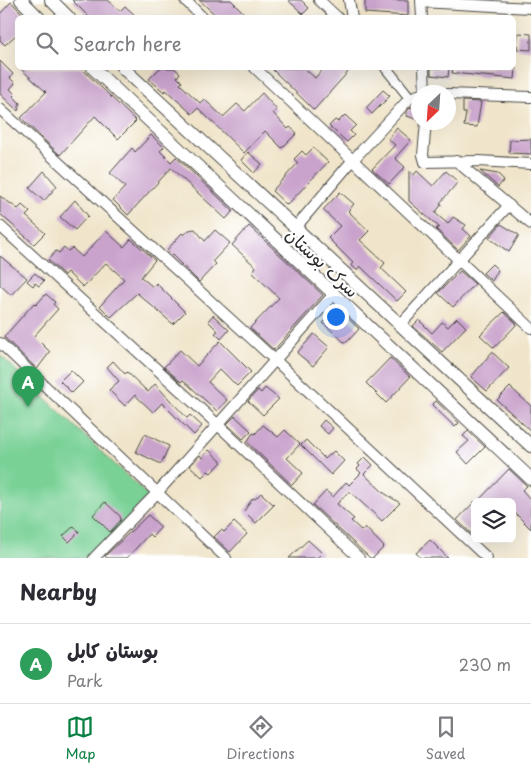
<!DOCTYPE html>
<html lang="en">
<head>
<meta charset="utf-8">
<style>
  body { margin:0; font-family:"Playpen Sans","Playpen Sans Arabic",sans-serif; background:#f7f7f7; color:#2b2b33 }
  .controls { position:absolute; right:15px; bottom:15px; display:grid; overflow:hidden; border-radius:8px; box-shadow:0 5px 20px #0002 }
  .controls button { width:45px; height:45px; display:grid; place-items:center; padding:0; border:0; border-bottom:1px solid #e1e1e2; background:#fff; color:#2b2b33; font:25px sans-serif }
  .compass { position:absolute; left:411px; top:85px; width:45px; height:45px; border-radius:50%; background:#fff; box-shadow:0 5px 20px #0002; rotate:205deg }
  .you { position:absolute; left:335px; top:316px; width:18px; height:18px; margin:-12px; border:4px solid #fff; border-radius:50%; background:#1a73e8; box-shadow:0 0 0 8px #1a73e833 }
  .badge { display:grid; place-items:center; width:32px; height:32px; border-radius:50%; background:#0b8043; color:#fff; font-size:16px; font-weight:700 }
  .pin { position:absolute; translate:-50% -41px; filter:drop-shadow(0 1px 2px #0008) }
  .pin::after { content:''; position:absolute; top:26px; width:18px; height:15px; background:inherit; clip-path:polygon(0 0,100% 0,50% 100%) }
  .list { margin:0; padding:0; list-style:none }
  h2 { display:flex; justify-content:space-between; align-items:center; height:65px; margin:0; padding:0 20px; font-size:21px }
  h2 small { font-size:16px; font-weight:400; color:#7c7c81 }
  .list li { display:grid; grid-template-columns:32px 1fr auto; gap:15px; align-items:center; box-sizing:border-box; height:80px; padding:0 20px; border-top:1px solid #e1e1e2 }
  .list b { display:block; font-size:19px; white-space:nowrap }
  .list p { margin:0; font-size:16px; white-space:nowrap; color:#7c7c81 }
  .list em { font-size:16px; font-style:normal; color:#7c7c81 }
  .icon { flex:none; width:28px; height:28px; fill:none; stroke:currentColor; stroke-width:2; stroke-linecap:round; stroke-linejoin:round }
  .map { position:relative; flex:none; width:531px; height:558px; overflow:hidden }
  .search { position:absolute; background:#fff; box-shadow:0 5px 20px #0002; left:15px; right:15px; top:15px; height:55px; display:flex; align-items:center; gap:12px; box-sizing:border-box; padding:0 18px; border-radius:8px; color:#7c7c81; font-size:19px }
  .sheet { height:145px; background:#fff }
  nav { display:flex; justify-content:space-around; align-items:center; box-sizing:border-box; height:70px; border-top:1px solid #e1e1e2; background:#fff; font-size:14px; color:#7c7c81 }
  nav a { display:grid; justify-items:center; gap:2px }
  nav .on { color:#0b8043 }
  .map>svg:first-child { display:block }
</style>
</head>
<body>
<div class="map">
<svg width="531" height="558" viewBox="0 0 531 558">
  <rect width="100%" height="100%" fill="#fff"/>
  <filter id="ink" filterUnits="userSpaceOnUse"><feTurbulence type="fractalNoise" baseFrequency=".02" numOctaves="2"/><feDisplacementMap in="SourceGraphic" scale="10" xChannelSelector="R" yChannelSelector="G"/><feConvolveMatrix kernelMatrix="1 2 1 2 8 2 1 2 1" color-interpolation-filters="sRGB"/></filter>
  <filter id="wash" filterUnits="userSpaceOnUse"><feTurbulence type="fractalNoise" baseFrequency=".0096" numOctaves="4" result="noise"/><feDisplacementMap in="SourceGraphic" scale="20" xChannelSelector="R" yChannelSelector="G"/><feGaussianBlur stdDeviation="1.12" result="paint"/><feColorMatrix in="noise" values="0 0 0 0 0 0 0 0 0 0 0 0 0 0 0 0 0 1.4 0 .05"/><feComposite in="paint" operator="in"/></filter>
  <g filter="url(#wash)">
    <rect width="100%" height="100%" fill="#f0e5ca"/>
    <path fill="#79d196" stroke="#527e60" d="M 0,355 L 148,496 L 90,558 L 0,558 Z"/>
    <g id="blocks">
      <path fill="#c9a3cc" d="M 72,0 L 108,0 L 120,11 L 125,6 L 138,18 L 90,18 Z
        M 199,0 L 231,0 L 243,12 L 238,18 L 219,18 Z
        M 288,0 L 301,0 L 309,8 L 303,14 Z
        M 365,0 L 408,0 L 408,16 L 365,13 Z
        M 11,2 L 27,18 L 18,18 L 18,33 L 5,45 L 0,40 L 0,14 Z
        M 518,33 L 531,34 L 531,50 L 517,49 Z
        M 0,61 L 13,74 L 10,78 L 15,83 L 10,89 L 15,94 L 13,96 L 20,103 L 18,111 L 0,94 Z
        M 20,68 L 81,68 L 136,121 L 118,139 L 95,116 L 60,155 L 21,118 L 46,92 Z
        M 160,68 L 174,68 L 180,73 L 177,77 L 182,82 L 180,84 L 200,103 L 204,99 L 223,117 L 237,104 L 245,111 L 262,93 L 277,110 L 273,113 L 288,129 L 290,127 L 297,133 L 282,148 L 265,131 L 244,153 L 198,108 L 192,114 L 166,90 L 164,92 L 149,79 Z
        M 271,68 L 304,68 L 315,78 L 324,68 L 343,68 L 348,72 L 314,110 Z
        M 431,68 L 449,68 L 448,77 L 431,75 Z
        M 453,68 L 516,68 L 515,79 L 452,73 Z
        M 383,90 L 390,96 L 372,114 L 366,108 Z
        M 463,101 L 481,102 L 477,127 L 464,126 L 466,113 L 463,113 Z
        M 411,107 L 418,107 L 418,120 L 407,116 L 407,111 Z
        M 345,115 L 356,125 L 350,131 L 354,135 L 347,142 L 329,126 L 335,120 L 338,122 Z
        M 397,128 L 411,140 L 395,158 L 405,167 L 389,184 L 372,169 L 395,145 L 388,139 Z
        M 151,135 L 164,147 L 160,151 L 171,162 L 176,157 L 233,211 L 226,219 L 171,168 L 128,215 L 113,200 L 125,187 L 110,173 L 132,148 L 135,152 Z
        M 531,139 L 531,154 L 509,153 L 510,140 Z
        M 313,148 L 328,162 L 287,205 L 272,191 L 298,163 L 294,159 L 302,151 L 306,155 Z
        M 248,152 L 262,164 L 254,173 L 241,160 Z
        M 44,171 L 57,186 L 44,201 L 29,188 Z
        M 409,171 L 414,175 L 417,171 L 433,186 L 446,171 L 458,182 L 440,203 L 442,204 L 435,213 L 448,224 L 453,217 L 466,225 L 463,229 L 471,236 L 458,250 L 436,229 L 439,227 L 409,201 Z
        M 480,171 L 498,174 L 504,180 L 498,187 Z
        M 340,192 L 354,204 L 348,211 L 369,231 L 360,240 L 385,263 L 381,268 L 406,292 L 397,301 L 360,266 L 357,270 L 351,265 L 353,263 L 328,238 L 340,226 L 323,210 Z
        M 0,196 L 18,209 L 22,205 L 30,212 L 26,216 L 45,233 L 34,244 L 0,214 Z
        M 75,200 L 88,216 L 75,230 L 60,217 Z
        M 501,224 L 519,235 L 509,252 L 489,238 Z
        M 249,226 L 323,295 L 274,350 L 250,328 L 279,298 L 252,272 L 256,267 L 232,245 Z
        M 195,229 L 205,241 L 215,230 L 230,243 L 213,261 L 216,264 L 199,282 L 167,250 L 182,233 L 184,235 L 189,230 Z
        M 106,231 L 124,247 L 131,239 L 155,260 L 141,277 L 153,287 L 156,283 L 185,312 L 173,324 L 137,293 L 111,317 L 100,306 L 124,279 L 106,263 L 83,287 L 67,272 L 64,275 L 48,260 L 56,251 L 59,253 L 64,247 L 68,251 L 72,248 L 82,257 Z
        M 0,256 L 27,278 L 11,295 L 0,285 Z
        M 492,264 L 498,270 L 492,281 L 483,273 Z
        M 460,271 L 475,284 L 453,307 L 438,293 Z
        M 35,273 L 44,281 L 39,286 L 35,283 L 33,286 L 27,281 Z
        M 46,294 L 55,302 L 53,304 L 58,309 L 34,336 L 50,352 L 37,369 L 4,337 L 34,303 L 36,305 Z
        M 337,308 L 359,329 L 347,342 L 344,342 L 323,323 Z
        M 504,312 L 517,324 L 494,348 L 480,335 Z
        M 213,315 L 229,330 L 221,339 L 215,333 L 218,331 L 208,321 Z
        M 457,318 L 466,327 L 442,352 L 413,326 L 419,320 L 432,333 L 442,322 L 448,327 Z
        M 314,334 L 329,347 L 313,366 L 297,353 Z
        M 220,341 L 251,372 L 237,386 L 220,369 L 208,382 L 227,400 L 217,411 L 183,380 L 181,382 L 164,367 L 180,350 L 197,366 Z
        M 492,352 L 509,368 L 487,391 L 471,377 Z
        M 390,358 L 410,377 L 386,403 L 366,383 Z
        M 113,361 L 125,374 L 127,372 L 148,392 L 155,384 L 187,418 L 190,415 L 202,426 L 194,435 L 162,403 L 153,412 L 135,395 L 125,406 L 109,390 L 119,381 L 107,367 Z
        M 71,370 L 83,382 L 72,393 L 60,381 Z
        M 510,387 L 531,406 L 531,431 L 497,400 Z
        M 265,388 L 279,399 L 263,415 L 248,401 L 258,390 L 261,393 Z
        M 436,401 L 459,423 L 455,427 L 432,405 Z
        M 235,416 L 251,431 L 243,439 L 227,424 Z
        M 324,420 L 333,428 L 328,434 L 319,426 Z
        M 263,425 L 278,437 L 285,430 L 300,444 L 287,458 L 303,473 L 292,485 L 247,442 L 253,433 L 255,434 Z
        M 468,431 L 485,447 L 468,464 L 457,452 L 469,441 L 463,436 Z
        M 145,434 L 169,446 L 161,464 L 136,452 Z
        M 306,440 L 325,459 L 334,451 L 344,461 L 331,475 L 301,445 Z
        M 209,450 L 222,462 L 211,473 L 208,471 L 202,477 L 190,466 L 200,455 L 202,458 Z
        M 365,457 L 373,465 L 364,474 L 384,493 L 400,503 L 382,521 L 349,491 L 337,504 L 354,519 L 351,521 L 362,531 L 365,527 L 384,547 L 373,558 L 370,558 L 313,505 L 326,491 L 333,497 L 346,482 L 349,485 L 361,473 L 357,469 L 360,466 L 358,464 Z
        M 509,469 L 527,486 L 522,490 L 531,500 L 531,529 L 512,510 L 512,502 L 477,502 Z
        M 261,493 L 274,505 L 256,523 L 244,511 L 253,498 L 255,499 Z
        M 475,501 L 475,537 L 457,520 Z
        M 105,502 L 120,516 L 121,520 L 110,532 L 93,515 Z
        M 148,515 L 161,527 L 152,537 L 149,534 L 127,558 L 107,558 L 105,556 Z
        M 234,522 L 247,534 L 230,552 L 214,537 L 221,530 L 224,532 Z
        M 74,526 L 79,532 L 69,542 L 63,536 Z
        M 308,540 L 322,553 L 317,558 L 289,558 Z
        M 430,540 L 448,558 L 421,558 L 416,553 Z"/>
    </g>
  </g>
  <g filter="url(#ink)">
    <use href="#blocks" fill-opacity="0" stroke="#494743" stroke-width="1"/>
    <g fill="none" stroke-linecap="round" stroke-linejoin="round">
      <g stroke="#494743" stroke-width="12">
        <path id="minor" d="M 185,0 L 203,18
          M 319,0 L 338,18
          M 349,0 L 352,18
          M 421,0 L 422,18
          M 421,2 L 531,8
          M 255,68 L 531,328
          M 386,68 L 410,98
          M 424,68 L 425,92
          M 448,94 L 531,97
          M 0,109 L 275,360 L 487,558
          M 426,122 L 423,155 L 425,162 L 479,161 L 531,164
          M 456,161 L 531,224
          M 0,226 L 217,424 L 359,558
          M 295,228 L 352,161 L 410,98 L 418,95
          M 401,324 L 509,205
          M 0,343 L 226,558
          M 94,558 L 157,493 L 333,295"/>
      </g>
      <g stroke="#494743" stroke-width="14">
        <path id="tertiary" d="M 21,0 L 39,18
          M 51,0 L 69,18
          M 93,68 L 531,479
          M 123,68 L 531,446"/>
      </g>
      <use href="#minor" stroke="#fff" stroke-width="10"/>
      <use href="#tertiary" stroke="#fff" stroke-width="12"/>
    </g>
  </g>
  <g text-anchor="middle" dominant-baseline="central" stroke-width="4.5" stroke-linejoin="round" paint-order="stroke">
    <g font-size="18" fill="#2b2b2b" stroke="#fff">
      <text transform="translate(323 262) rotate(43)">سرک بوستان</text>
    </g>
  </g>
</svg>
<div class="controls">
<button><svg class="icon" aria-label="layers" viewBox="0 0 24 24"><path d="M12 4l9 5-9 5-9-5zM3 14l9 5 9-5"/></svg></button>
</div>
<svg class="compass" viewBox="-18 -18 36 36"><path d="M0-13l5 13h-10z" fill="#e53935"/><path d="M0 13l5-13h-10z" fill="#7c7c81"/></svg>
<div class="you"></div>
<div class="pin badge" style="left:28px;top:407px;background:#2e9e5b">A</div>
<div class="search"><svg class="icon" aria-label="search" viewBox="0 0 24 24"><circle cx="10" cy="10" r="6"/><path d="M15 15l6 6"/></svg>Search here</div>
</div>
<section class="sheet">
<h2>Nearby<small></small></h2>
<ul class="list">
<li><span class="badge" style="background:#2e9e5b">A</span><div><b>بوستان کابل</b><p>Park</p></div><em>230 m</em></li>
</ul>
</section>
<nav>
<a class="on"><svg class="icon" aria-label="map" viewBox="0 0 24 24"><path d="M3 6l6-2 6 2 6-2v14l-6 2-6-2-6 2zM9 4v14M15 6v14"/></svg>Map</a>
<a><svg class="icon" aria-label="directions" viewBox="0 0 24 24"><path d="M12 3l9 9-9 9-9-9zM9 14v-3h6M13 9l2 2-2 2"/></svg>Directions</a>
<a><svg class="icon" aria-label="saved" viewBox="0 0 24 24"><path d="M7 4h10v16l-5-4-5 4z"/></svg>Saved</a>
</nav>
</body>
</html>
